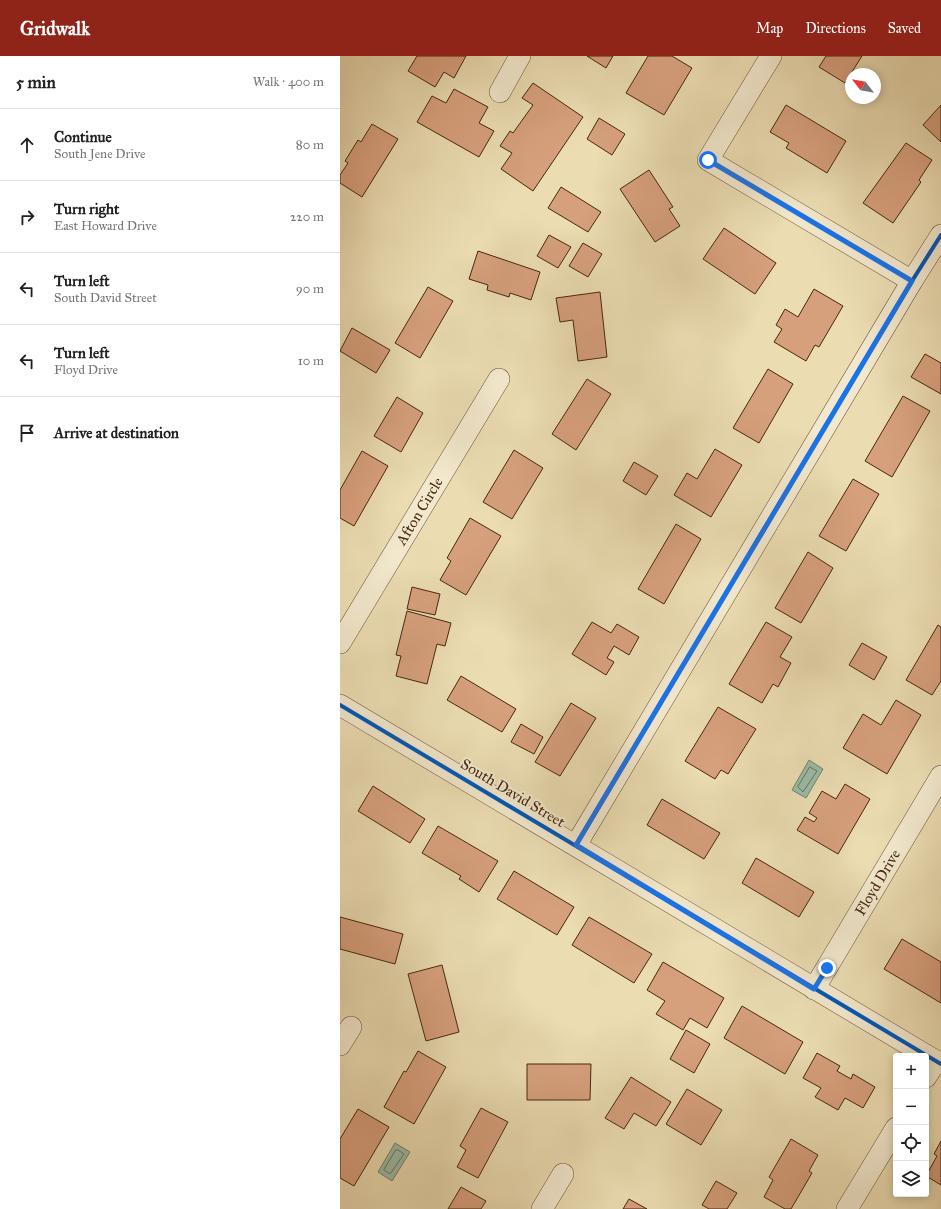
<!DOCTYPE html>
<html lang="en">
<head>
<meta charset="utf-8">
<style>
  body { margin:0; font-family:"IM FELL Great Primer",serif; background:#f2f2f2; color:#202124 }
  .controls { position:absolute; right:12px; bottom:12px; display:grid; overflow:hidden; border-radius:4px; box-shadow:0 2px 10px #0003 }
  .controls button { width:36px; height:36px; display:grid; place-items:center; padding:0; border:0; border-bottom:1px solid #e0e0e0; background:#fff; color:#202124; font:20px sans-serif }
  .compass { position:absolute; left:505px; top:12px; width:36px; height:36px; border-radius:50%; background:#fff; box-shadow:0 2px 10px #0003; rotate:301deg }
  .stop { position:absolute; width:12px; height:12px; margin:-9px; border:3px solid #1a73e8; border-radius:50%; background:#fff }
  .stop.end { background:#1a73e8; border-color:#fff; box-shadow:0 1px 4px #0008 }
  .list { margin:0; padding:0; list-style:none }
  h2 { display:flex; justify-content:space-between; align-items:center; height:52px; margin:0; padding:0 16px; font-size:17px }
  h2 small { font-size:13px; font-weight:400; color:#757577 }
  .list li { display:grid; grid-template-columns:26px 1fr auto; gap:12px; align-items:center; box-sizing:border-box; height:72px; padding:0 16px; border-top:1px solid #e0e0e0 }
  .list b { display:block; font-size:15px; white-space:nowrap }
  .list p { margin:0; font-size:13px; white-space:nowrap; color:#757577 }
  .list em { font-size:13px; font-style:normal; color:#757577 }
  .icon { flex:none; width:22px; height:22px; fill:none; stroke:currentColor; stroke-width:2; stroke-linecap:round; stroke-linejoin:round }
  .map { position:relative; flex:none; width:601px; height:1153px; overflow:hidden }
  header { display:flex; align-items:center; gap:24px; box-sizing:border-box; height:56px; padding:0 20px; background:#8f2418; color:#fff }
  header strong { font-size:19px }
  nav { display:flex; gap:22px; margin-inline-start:auto; font-size:14px }
  main { display:flex }
  aside { flex:1; background:#fff }
  .map>svg:first-child { display:block }
</style>
</head>
<body>
<header>
<strong>Gridwalk</strong>
<nav><a>Map</a><a>Directions</a><a>Saved</a></nav>
</header>
<main>
<aside>
<h2>5 min<small>Walk · 400 m</small></h2>
<ul class="list">
<li><svg class="icon" aria-label="ahead" viewBox="0 0 24 24"><path d="M12 20V5M6 11l6-6 6 6"/></svg><div><b>Continue</b><p>South Jene Drive</p></div><em>80 m</em></li>
<li><svg class="icon" aria-label="right" viewBox="0 0 24 24"><path d="M7 20v-9h11M14 6l5 5-5 5"/></svg><div><b>Turn right</b><p>East Howard Drive</p></div><em>220 m</em></li>
<li><svg class="icon" aria-label="left" viewBox="0 0 24 24"><path d="M17 20v-9H6M10 6l-5 5 5 5"/></svg><div><b>Turn left</b><p>South David Street</p></div><em>90 m</em></li>
<li><svg class="icon" aria-label="left" viewBox="0 0 24 24"><path d="M17 20v-9H6M10 6l-5 5 5 5"/></svg><div><b>Turn left</b><p>Floyd Drive</p></div><em>10 m</em></li>
<li><svg class="icon" aria-label="arrive" viewBox="0 0 24 24"><path d="M6 21V4h12l-3 4 3 4H6"/></svg><div><b>Arrive at destination</b></div></li>
</ul>
</aside>
<div class="map">
<svg width="601" height="1153" viewBox="0 0 601 1153">
  <rect width="100%" height="100%" fill="#ebdcb2"/>
  <filter id="stains"><feTurbulence type="fractalNoise" baseFrequency=".005" numOctaves="4"/><feColorMatrix values="0 0 0 0 .2 0 0 0 0 .09 0 0 0 0 .02 0 0 0 .5 -.17"/></filter>
  <radialGradient id="worn" r=".72"><stop offset=".6" stop-color="#630" stop-opacity="0"/><stop offset="1" stop-color="#630" stop-opacity=".3"/></radialGradient>
  <path fill="#99bca7" stroke="#78806b" d="M 469,704 L 483,713 L 466,742 L 452,734 Z
    M 55,1087 L 70,1096 L 52,1125 L 38,1116 Z"/>
  <g fill="none" stroke-linecap="round" stroke-linejoin="round">
    <path stroke="#70725c" stroke-width="1" d="M 470,711 L 477,715 L 463,736 L 458,731 Z
      M 56,1094 L 58,1094 L 64,1098 L 50,1118 L 44,1114 Z"/>
  </g>
  <path fill="#d7a07d" stroke="#462710" d="M 77,0 L 126,0 L 114,22 L 104,16 L 95,31 L 68,15 Z
    M 247,0 L 273,0 L 266,12 Z
    M 308,0 L 332,0 L 352,12 L 324,59 L 286,37 Z
    M 486,0 L 522,0 L 505,27 L 479,11 Z
    M 193,27 L 243,61 L 193,135 L 161,113 L 172,97 L 160,90 L 170,75 L 173,77 L 193,49 L 182,42 Z
    M 114,33 L 148,51 L 139,67 L 154,75 L 139,101 L 77,66 L 92,40 L 106,47 Z
    M 446,49 L 506,85 L 487,117 L 446,92 L 449,87 L 430,76 Z
    M 601,49 L 601,86 L 583,69 Z
    M 259,62 L 285,78 L 272,99 L 247,83 Z
    M 32,68 L 58,83 L 22,141 L 0,127 L 0,119 L 8,107 L 5,105 L 18,84 L 21,86 Z
    M 566,87 L 592,104 L 579,124 L 581,126 L 553,167 L 523,147 Z
    M 309,114 L 333,151 L 329,153 L 340,170 L 315,186 L 280,133 Z
    M 221,131 L 261,156 L 248,176 L 208,152 Z
    M 384,172 L 436,207 L 415,238 L 363,203 Z
    M 209,179 L 231,191 L 218,212 L 197,200 Z
    M 243,187 L 262,198 L 248,221 L 229,210 Z
    M 138,195 L 200,216 L 191,244 L 170,237 L 169,241 L 147,234 L 148,229 L 129,223 Z
    M 88,231 L 113,245 L 80,302 L 55,287 Z
    M 474,233 L 503,250 L 479,291 L 475,289 L 466,305 L 434,286 L 442,273 L 436,269 L 445,253 L 458,261 Z
    M 260,236 L 267,301 L 238,305 L 233,264 L 220,266 L 216,242 Z
    M 12,272 L 50,294 L 36,317 L 0,295 Z
    M 585,298 L 601,307 L 601,338 L 571,321 Z
    M 428,313 L 453,328 L 419,387 L 393,372 Z
    M 247,323 L 271,338 L 236,394 L 212,378 Z
    M 563,340 L 590,355 L 552,421 L 525,405 Z
    M 57,341 L 83,357 L 61,396 L 34,380 Z
    M 375,393 L 402,409 L 371,461 L 334,439 L 347,417 L 357,423 Z
    M 174,394 L 203,412 L 172,463 L 143,446 Z
    M 22,395 L 48,410 L 14,470 L 0,462 L 0,434 Z
    M 294,406 L 318,420 L 306,439 L 283,425 Z
    M 513,423 L 539,438 L 506,495 L 479,480 Z
    M 130,462 L 161,480 L 126,539 L 100,524 L 111,505 L 107,502 Z
    M 336,468 L 361,483 L 324,548 L 298,533 Z
    M 468,496 L 493,512 L 461,567 L 435,552 Z
    M 72,531 L 100,538 L 95,559 L 67,553 Z
    M 67,555 L 111,567 L 105,590 L 97,588 L 87,628 L 56,620 L 61,600 L 56,599 Z
    M 252,566 L 271,577 L 277,568 L 299,581 L 289,599 L 274,590 L 267,602 L 274,606 L 266,619 L 232,598 Z
    M 426,566 L 452,581 L 440,601 L 451,607 L 438,631 L 433,628 L 422,647 L 389,628 Z
    M 598,569 L 601,571 L 601,625 L 592,639 L 566,624 Z
    M 522,587 L 547,601 L 534,624 L 509,609 Z
    M 121,620 L 176,653 L 162,676 L 107,644 Z
    M 556,644 L 581,659 L 547,718 L 503,692 L 523,658 L 541,669 Z
    M 231,647 L 256,662 L 220,720 L 195,706 Z
    M 378,651 L 416,673 L 388,718 L 381,714 L 375,723 L 345,705 Z
    M 181,668 L 203,681 L 194,698 L 171,686 Z
    M 505,728 L 530,743 L 498,798 L 457,774 L 465,761 L 474,766 L 477,762 L 469,757 L 482,735 L 496,743 Z
    M 33,730 L 85,763 L 70,787 L 18,755 Z
    M 322,743 L 380,777 L 364,803 L 307,769 Z
    M 98,770 L 158,805 L 139,836 L 119,823 L 121,820 L 82,797 Z
    M 416,802 L 474,836 L 459,861 L 402,827 Z
    M 174,815 L 234,851 L 217,879 L 157,843 Z
    M 0,861 L 63,878 L 55,908 L 0,893 Z
    M 249,861 L 312,898 L 294,927 L 232,889 Z
    M 562,883 L 601,906 L 601,947 L 544,913 Z
    M 323,906 L 384,942 L 367,972 L 350,962 L 343,974 L 316,958 L 325,945 L 307,934 Z
    M 102,909 L 119,976 L 86,985 L 68,918 Z
    M 402,950 L 463,986 L 445,1018 L 384,982 Z
    M 346,974 L 370,988 L 354,1017 L 330,1003 Z
    M 78,995 L 106,1011 L 74,1068 L 44,1051 L 64,1015 L 66,1016 Z
    M 477,997 L 500,1010 L 497,1015 L 511,1023 L 513,1018 L 535,1031 L 523,1052 L 505,1042 L 498,1054 L 475,1041 L 481,1032 L 463,1022 Z
    M 187,1008 L 251,1008 L 250,1044 L 187,1044 Z
    M 291,1021 L 331,1046 L 316,1070 L 294,1057 L 284,1073 L 265,1062 Z
    M 347,1033 L 382,1054 L 361,1089 L 326,1068 Z
    M 141,1052 L 168,1066 L 138,1122 L 117,1111 L 126,1094 L 120,1090 Z
    M 18,1053 L 49,1071 L 14,1130 L 0,1122 L 0,1083 Z
    M 451,1083 L 478,1099 L 469,1115 L 472,1117 L 451,1153 L 445,1153 L 424,1141 L 433,1124 L 429,1121 Z
    M 601,1085 L 601,1129 L 586,1120 L 597,1100 L 594,1098 Z
    M 376,1125 L 397,1137 L 387,1153 L 369,1153 L 362,1149 Z
    M 121,1131 L 146,1145 L 141,1153 L 108,1153 Z
    M 289,1143 L 307,1153 L 283,1153 Z"/>
  <g fill="none" stroke-linecap="round" stroke-linejoin="round">
    <g stroke="#6f5438" stroke-width="22">
      <g id="minor">
        <path d="M 431,0 L 368,104 L 572,225"/>
        <path d="M 160,36 L 180,0"/>
        <path id="s1" d="M 0,587 L 159,323"/>
        <path d="M 0,649 L 601,1008"/>
        <path d="M 236,789 L 572,225 L 601,179"/>
        <path id="s2" d="M 474,933 L 601,720"/>
        <path d="M 0,989 L 11,971"/>
        <path d="M 586,1021 L 596,1005"/>
        <path d="M 202,1153 L 223,1118"/>
        <path d="M 507,1153 L 556,1072"/>
      </g>
    </g>
    <use href="#minor" stroke="#f2e8cd" stroke-width="21"/>
    <g stroke="#f2e8cd" stroke-width="6">
      <path id="cycleway" d="M 0,649 L 601,1008
        M 236,789 L 572,225 L 601,179"/>
    </g>
    <use href="#cycleway" stroke="#0057b8" stroke-width="4"/>
  </g>
  <g fill="none" stroke-linecap="round" stroke-linejoin="round">
    <path stroke="#1a73e8" stroke-width="5" d="M 368,104 L 572,225 L 236,789 L 474,933 L 487,912"/>
  </g>
  <g text-anchor="middle" dominant-baseline="central" stroke-width="4" stroke-linejoin="round" paint-order="stroke">
    <g font-size="15" fill="#462710" stroke="#f2e8cd">
      <text stroke="none"><textPath href="#s1" startOffset="154">Afton Circle</textPath></text>
      <text transform="translate(173 737) rotate(31)">South David Street</text>
      <text stroke="none"><textPath href="#s2" startOffset="124">Floyd Drive</textPath></text>
    </g>
  </g>
  <rect width="100%" height="100%" filter="url(#stains)"/>
  <rect width="100%" height="100%" fill="url(#worn)"/>
</svg>
<div class="controls">
<button>+</button>
<button>−</button>
<button><svg class="icon" aria-label="locate" viewBox="0 0 24 24"><circle cx="12" cy="12" r="6"/><path d="M12 2v4M12 18v4M2 12h4M18 12h4"/></svg></button>
<button><svg class="icon" aria-label="layers" viewBox="0 0 24 24"><path d="M12 4l9 5-9 5-9-5zM3 14l9 5 9-5"/></svg></button>
</div>
<svg class="compass" viewBox="-18 -18 36 36"><path d="M0-13l5 13h-10z" fill="#e53935"/><path d="M0 13l5-13h-10z" fill="#757577"/></svg>
<div class="stop" style="left:368px;top:104px"></div>
<div class="stop end" style="left:487px;top:912px"></div>
</div>
</main>
</body>
</html>
